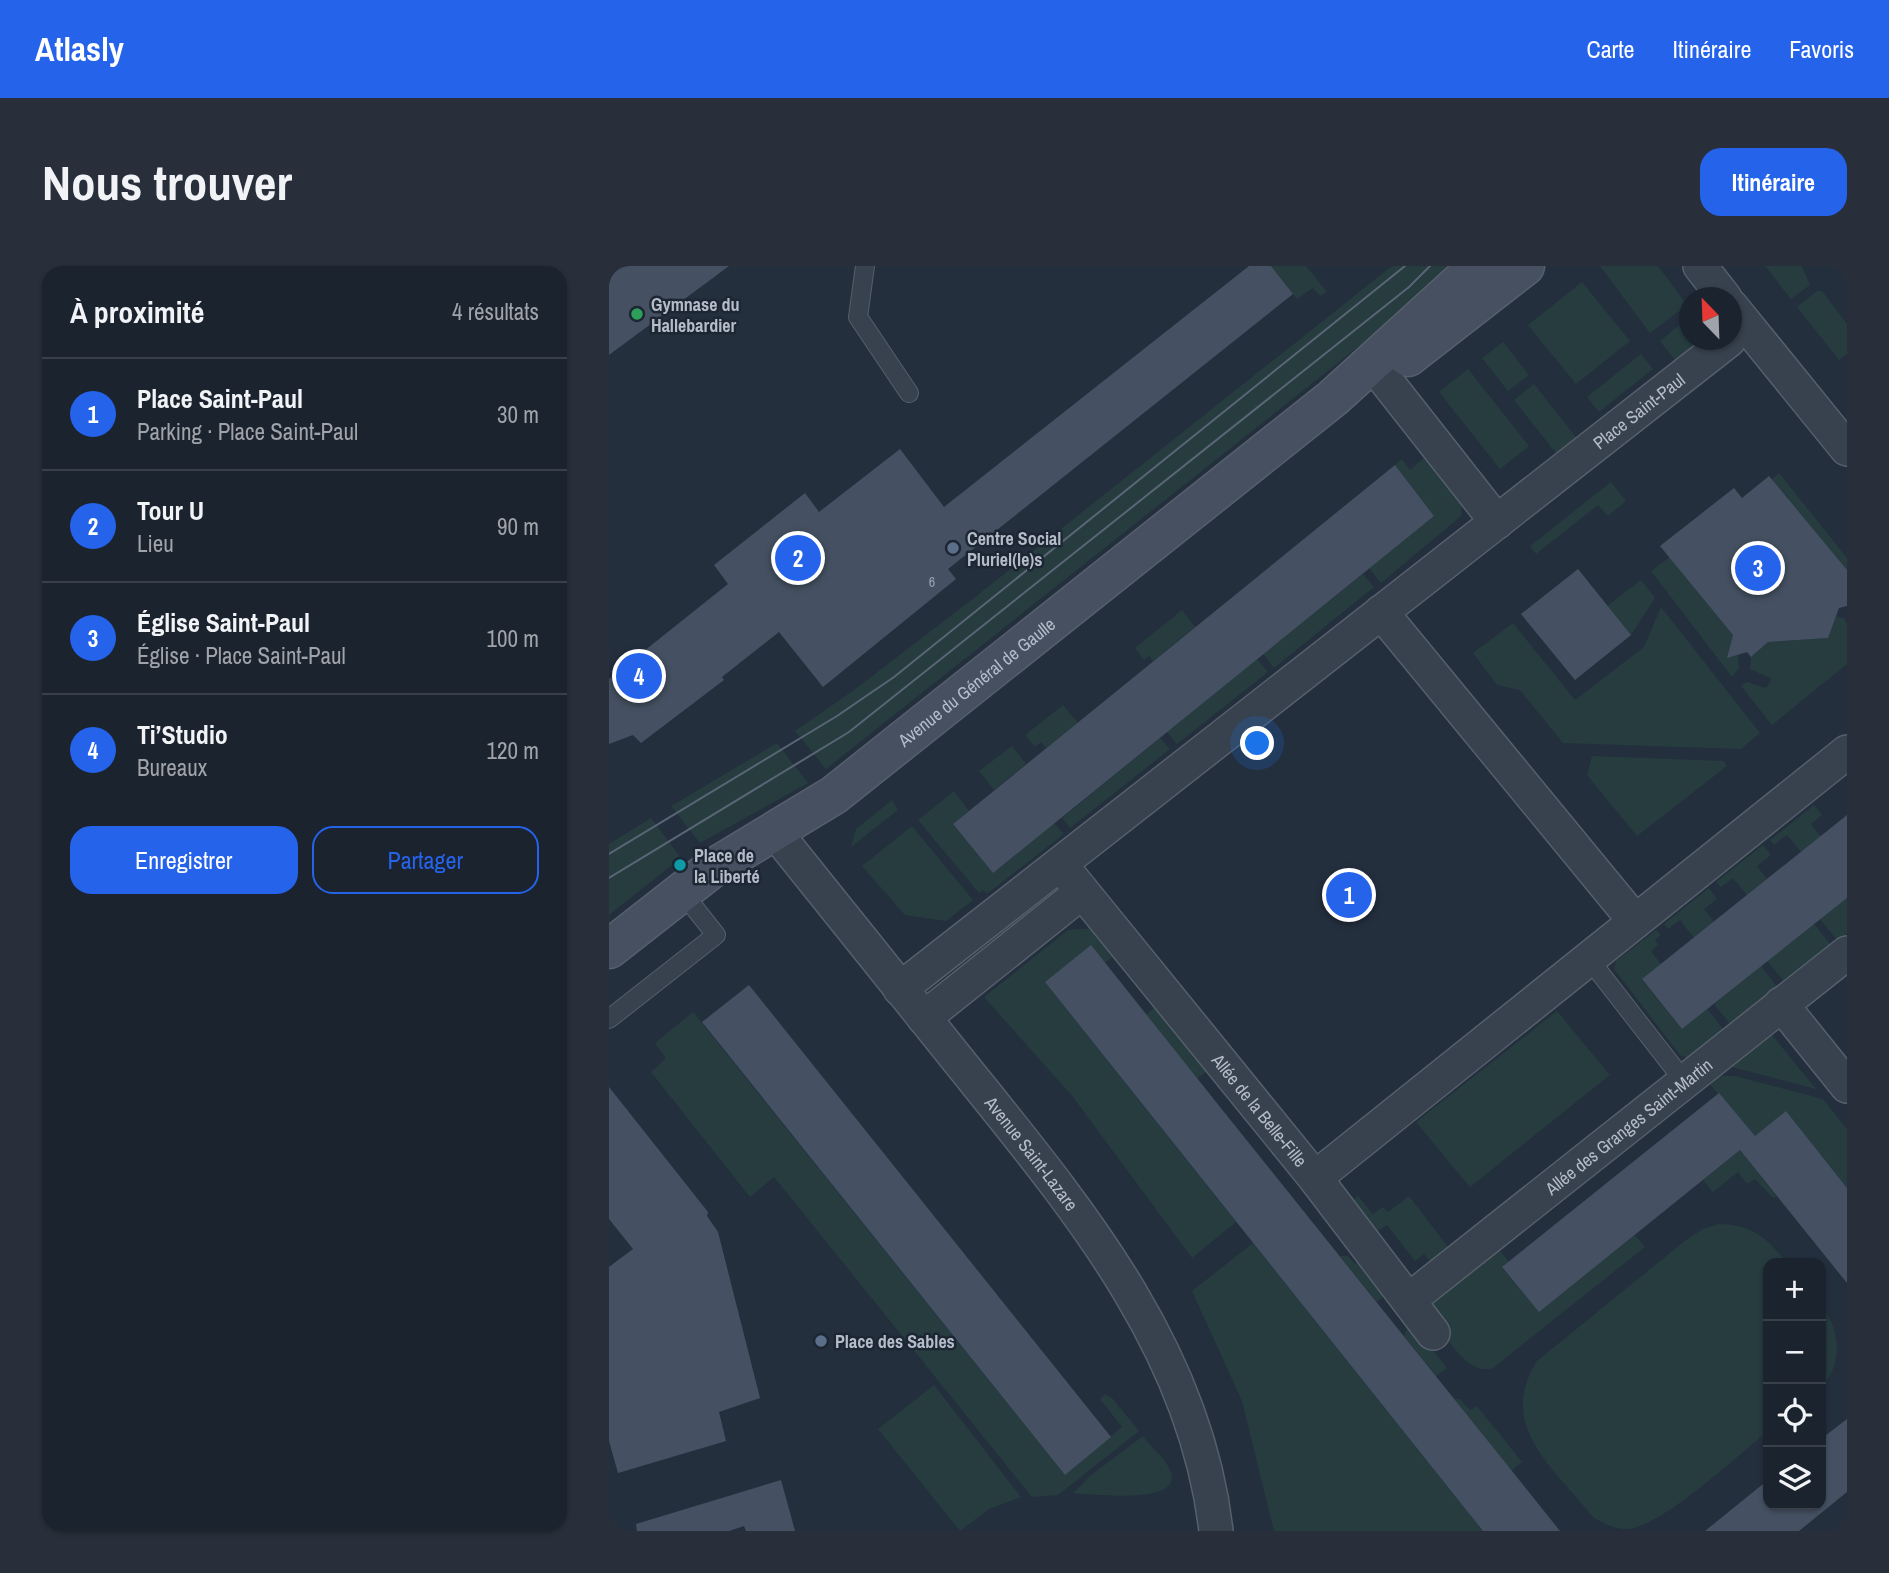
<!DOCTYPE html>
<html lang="fr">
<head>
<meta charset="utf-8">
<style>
  body { margin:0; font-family:"Archivo Narrow",sans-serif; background:#282f3a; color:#f1f3f6 }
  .controls { position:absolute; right:21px; bottom:21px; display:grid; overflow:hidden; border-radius:14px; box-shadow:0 2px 5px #0004 }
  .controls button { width:63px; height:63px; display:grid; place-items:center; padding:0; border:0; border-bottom:2px solid #39404a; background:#1b232e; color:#f1f3f6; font:35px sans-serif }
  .compass { position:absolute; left:1070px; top:21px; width:63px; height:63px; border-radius:50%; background:#1b232e; box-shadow:0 2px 5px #0004; rotate:337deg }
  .you { position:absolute; left:649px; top:478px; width:24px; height:24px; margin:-18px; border:5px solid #fff; border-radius:50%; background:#1a73e8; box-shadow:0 0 0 10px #1a73e833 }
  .badge { display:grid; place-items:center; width:46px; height:46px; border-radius:50%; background:#2563eb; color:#fff; font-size:23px; font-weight:700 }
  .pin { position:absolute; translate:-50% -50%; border:4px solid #fff; box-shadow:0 2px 7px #0006 }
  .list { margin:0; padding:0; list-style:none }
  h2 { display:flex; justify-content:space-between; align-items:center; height:91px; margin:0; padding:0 28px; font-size:30px }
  h2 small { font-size:23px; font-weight:400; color:#a0a4aa }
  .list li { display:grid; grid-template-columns:46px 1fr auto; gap:21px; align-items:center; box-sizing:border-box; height:112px; padding:0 28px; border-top:2px solid #39404a }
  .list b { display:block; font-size:26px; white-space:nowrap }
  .list p { margin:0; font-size:23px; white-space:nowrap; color:#a0a4aa }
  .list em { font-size:23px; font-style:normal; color:#a0a4aa }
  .actions { display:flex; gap:14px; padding:21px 28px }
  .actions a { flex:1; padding:16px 0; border:2px solid #2563eb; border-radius:21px; text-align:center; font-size:24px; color:#2563eb }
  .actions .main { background:#2563eb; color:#fff }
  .icon { flex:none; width:38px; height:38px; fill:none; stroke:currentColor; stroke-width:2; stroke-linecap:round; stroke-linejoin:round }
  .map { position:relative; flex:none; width:1238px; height:1265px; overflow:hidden; border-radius:21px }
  header { display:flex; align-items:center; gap:42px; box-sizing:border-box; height:98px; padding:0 35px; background:#2563eb; color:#fff }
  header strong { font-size:33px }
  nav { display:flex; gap:38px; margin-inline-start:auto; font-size:24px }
  .intro { display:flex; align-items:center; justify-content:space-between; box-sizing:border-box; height:168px; padding:0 42px }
  h1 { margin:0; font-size:49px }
  .button { padding:18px 32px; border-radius:21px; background:#2563eb; color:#fff; font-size:24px; font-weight:700 }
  main { display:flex; gap:42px; padding:0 42px }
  aside { flex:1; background:#1b232e; border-radius:21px; box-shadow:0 2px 5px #0004 }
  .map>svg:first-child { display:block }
</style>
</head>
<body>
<header>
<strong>Atlasly</strong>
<nav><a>Carte</a><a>Itinéraire</a><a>Favoris</a></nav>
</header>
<div class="intro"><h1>Nous trouver</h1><a class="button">Itinéraire</a></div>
<main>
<aside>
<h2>À proximité<small>4 résultats</small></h2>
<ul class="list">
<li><span class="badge">1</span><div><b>Place Saint-Paul</b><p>Parking · Place Saint-Paul</p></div><em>30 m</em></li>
<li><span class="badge">2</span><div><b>Tour U</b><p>Lieu</p></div><em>90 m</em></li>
<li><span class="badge">3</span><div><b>Église Saint-Paul</b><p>Église · Place Saint-Paul</p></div><em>100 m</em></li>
<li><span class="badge">4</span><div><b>Ti’Studio</b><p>Bureaux</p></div><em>120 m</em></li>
</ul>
<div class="actions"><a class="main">Enregistrer</a><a>Partager</a></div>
</aside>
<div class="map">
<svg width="1238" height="1265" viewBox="0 0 1238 1265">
  <rect width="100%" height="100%" fill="#242f3e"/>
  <path fill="#263c3f" d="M 662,0 L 697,0 L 718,26 L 711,30 L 704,22 L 688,33 Z
    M 783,0 L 836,0 L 841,8 L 217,503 L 186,465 L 245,424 L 370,328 Z
    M 991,0 L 1049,0 L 1078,39 L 1041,67 Z
    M 1156,0 L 1193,0 L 1201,19 L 1182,33 Z
    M 973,16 L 1021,75 L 967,118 L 919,59 Z
    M 1208,25 L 1213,25 L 1238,58 L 1238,88 L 1230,94 L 1188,41 Z
    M 1080,51 L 1080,74 L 1100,74 L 1069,98 L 1051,75 Z
    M 894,76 L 920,109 L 899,125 L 873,92 Z
    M 1032,88 L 1044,103 L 990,146 L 978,131 Z
    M 859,103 L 920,180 L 891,203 L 830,126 Z
    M 925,118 L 970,175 L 950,191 L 905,134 Z
    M 817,190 L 853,238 L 852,250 L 772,317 L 760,302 L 825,250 L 786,199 L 793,193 L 801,204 Z
    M 1170,207 L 1238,292 L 1238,309 L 1175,235 L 1179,232 L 1177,229 L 1172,232 L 1159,217 Z
    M 1002,216 L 1017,235 L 999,250 L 989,239 L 927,288 L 921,280 Z
    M 1061,291 L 1124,369 L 1121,380 L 1129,389 L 1130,402 L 1123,411 L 1042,305 Z
    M 754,308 L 765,321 L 665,402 L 654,388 Z
    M 1032,314 L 1046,332 L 1022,369 L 998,340 Z
    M 1052,341 L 1151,467 L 1132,483 L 954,477 L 911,424 L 888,419 L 864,387 L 904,357 L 966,434 L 1035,381 Z
    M 573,344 L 586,361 L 544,395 L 540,390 L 535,394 L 526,382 Z
    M 1227,350 L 1236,353 L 1238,358 L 1238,398 L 1163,459 L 1132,420 L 1138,416 L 1157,422 L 1163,413 L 1141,403 L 1142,391 L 1159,376 L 1219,372 Z
    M 648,393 L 659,406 L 568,478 L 558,466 Z
    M 454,439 L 469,457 L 437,482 L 432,476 L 426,481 L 416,469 Z
    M 551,472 L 561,483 L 461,562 L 453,552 Z
    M 168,477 L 199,517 L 91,577 L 62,540 Z
    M 403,480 L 417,498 L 385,524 L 370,505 Z
    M 983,490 L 1115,495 L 1118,500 L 1028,570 L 978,509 Z
    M 345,525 L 360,545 L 344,558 L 384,607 L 445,557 L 455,568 L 378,628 L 374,624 L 370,627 L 309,554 Z
    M 283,534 L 289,544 L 242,581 L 247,563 Z
    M 1205,539 L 1213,549 L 1202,558 L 1212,571 L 1192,586 L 1178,569 L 1165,579 L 1161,574 Z
    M 42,552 L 72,592 L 0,649 L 0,578 Z
    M 303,560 L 364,634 L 337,655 L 296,649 L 253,600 Z
    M 1154,579 L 1162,589 L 1148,600 L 1158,613 L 1138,629 L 1124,612 L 1112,621 L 1107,616 Z
    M 1100,622 L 1108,633 L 1095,643 L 1105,656 L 1085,672 L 1071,654 L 1059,663 L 1055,658 Z
    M 1238,632 L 1238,667 L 1229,675 L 1211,653 Z
    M 1205,658 L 1222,679 L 1176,716 L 1158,695 Z
    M 485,662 L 506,689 L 495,697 L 481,680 L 436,716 L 627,956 L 583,992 L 464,831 L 375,731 L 459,664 Z
    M 1047,664 L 1052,669 L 1046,674 L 1049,679 L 1042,685 L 1052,698 L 1033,714 L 1073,763 L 1098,743 L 1116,765 L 1079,792 L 1071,789 L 1005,703 L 1007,695 Z
    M 1152,700 L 1169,722 L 1122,759 L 1105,738 Z
    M 547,740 L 599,804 L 588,813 L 537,749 Z
    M 948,745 L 1001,809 L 861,921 L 807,856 Z
    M 84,746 L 456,1209 L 513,1161 L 491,1133 L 496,1128 L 503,1132 L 530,1165 L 449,1229 L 423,1231 L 165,911 L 141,931 L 42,806 L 57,792 L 46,777 Z
    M 1159,770 L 1164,770 L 1207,823 L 1119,800 Z
    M 1113,810 L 1126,810 L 1214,833 L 1238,863 L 1238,922 L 1177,845 L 1146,870 L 1099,816 Z
    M 1131,884 L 1168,931 L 1164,932 L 1146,913 L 1138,918 L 1129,906 L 1104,926 L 1094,914 Z
    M 749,930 L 764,948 L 774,941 L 779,946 L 800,930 L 839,981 L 821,995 L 815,988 L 806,995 L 778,959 L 767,966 L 743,935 Z
    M 1110,958 C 1144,959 1158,972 1178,997 L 1159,997 L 1159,1165 C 1129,1189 1055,1259 1020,1263 C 1007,1264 995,1258 984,1251 C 945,1202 887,1160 928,1095 L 1077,974 L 1094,963 Z
    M 1026,969 L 1036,981 L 884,1102 C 859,1111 837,1070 824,1053 L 824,1036 L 889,982 L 900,996 L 893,1002 L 930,1045 Z
    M 644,977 L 874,1265 L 665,1265 L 633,1135 L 583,1025 Z
    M 731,990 L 739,990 L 746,998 L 752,995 L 778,1027 L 768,1036 Z
    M 1212,1039 C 1232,1065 1234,1098 1212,1122 Z
    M 801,1057 L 838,1102 L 827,1110 L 795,1070 Z
    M 325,1119 L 412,1231 L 380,1243 L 351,1265 L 269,1163 Z
    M 845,1133 L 851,1133 L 861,1144 L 868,1140 L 913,1196 L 902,1205 Z
    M 534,1170 C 542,1181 556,1192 561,1204 C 578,1240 480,1228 464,1227 L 482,1209 Z"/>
  <path fill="#455162" d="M 0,0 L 120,0 L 0,89 Z
    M 640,0 L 662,0 L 684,28 L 339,303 L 347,313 L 214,421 L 170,366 L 113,411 L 115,414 L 32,477 L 24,469 L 0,478 L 0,413 L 119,318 L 105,299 L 196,227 L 210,246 L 291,183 L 335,241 Z
    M 786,199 L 825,250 L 384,607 L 344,558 Z
    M 1160,210 L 1238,304 L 1238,340 L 1230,342 L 1219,372 L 1159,376 L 1142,391 L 1138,386 L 1118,392 L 1124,369 L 1051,280 L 1125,222 L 1133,232 Z
    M 969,303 L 1022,369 L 966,414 L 912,348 Z
    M 1238,549 L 1238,632 L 1073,763 L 1033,713 Z
    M 482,679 L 615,846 L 951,1265 L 874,1265 L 436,716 Z
    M 140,719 L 502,1171 L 456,1209 L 93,756 Z
    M 0,821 L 99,946 L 98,950 L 109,966 L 151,1132 L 110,1146 L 117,1175 L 9,1207 L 0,1175 L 0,1001 L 24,983 L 0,953 Z
    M 1110,827 L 1146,870 L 1177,845 L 1238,922 L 1238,1017 L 1131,884 L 930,1046 L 893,1001 Z
    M 1238,1153 L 1238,1226 L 1190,1265 L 1096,1265 L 1159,1214 L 1159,1239 L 1212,1239 L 1212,1173 Z
    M 172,1214 L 186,1265 L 137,1265 L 135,1260 L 120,1265 L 28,1265 L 27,1258 Z"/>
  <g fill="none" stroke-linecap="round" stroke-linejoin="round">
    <g stroke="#565f6c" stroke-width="20">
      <path id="service" d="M 256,0 L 249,51 L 300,127
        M 980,693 L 1075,815
        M 0,753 L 107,669 L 73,626"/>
    </g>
    <g stroke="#565f6c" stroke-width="36">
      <g id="minor">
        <path d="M 1091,0 L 1116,32"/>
        <path d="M 1122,40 L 1238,183"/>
        <path d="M 774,111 L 888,256"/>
        <path d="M 772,346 L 1026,655"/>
        <path id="s1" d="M 167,567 C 228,642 288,719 349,794 C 462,935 586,1078 607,1265"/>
        <path id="s2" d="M 451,598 L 706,912 L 824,1067"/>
        <path id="s3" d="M 291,723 L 1120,74"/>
        <path d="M 1172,738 L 1238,820"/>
        <path d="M 315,752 L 473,626"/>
        <path d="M 706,912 L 1238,486"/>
        <path id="s4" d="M 800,1034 L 1238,687"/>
      </g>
    </g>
    <g stroke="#565f6c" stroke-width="41">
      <g id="secondary">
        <path d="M 799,91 L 916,0"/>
        <path id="s5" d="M 0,683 L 101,604 L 225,529 L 724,132 L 869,0"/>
      </g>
    </g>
    <use href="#service" stroke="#38414e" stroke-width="18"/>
    <use href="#minor" stroke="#38414e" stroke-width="33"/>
    <use href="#secondary" stroke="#465061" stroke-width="38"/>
    <path stroke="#5a6575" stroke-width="2" d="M 0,588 L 228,450 L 285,411 L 796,0
      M 0,612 L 240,466 L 800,21 L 821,0"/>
  </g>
  <circle fill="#2e9e5b" stroke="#1d2633" stroke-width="2.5" cx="28" cy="48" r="7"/>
  <g fill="#5c6f8a" stroke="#1d2633" stroke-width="2.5">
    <circle cx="344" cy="282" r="7"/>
    <circle cx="212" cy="1075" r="7"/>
  </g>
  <circle fill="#0f9aa8" stroke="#1d2633" stroke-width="2.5" cx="71" cy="599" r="7"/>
  <g text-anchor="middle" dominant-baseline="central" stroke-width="5" stroke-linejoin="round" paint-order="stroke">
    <g font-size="14" fill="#98a1af">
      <text x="323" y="316">6</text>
    </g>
    <g font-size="18" font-weight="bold" fill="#b4bcc9" stroke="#1d2633" text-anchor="start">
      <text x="42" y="38">Gymnase du<tspan x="42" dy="21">Hallebardier</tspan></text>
      <text x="358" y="272">Centre Social<tspan x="358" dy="21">Pluriel(le)s</tspan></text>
      <text x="85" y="589">Place de<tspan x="85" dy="21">la Liberté</tspan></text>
      <text x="226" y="1075">Place des Sables</text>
    </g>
    <g font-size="18" fill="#b4bcc9" stroke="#1d2633">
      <text stroke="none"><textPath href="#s3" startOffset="938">Place Saint-Paul</textPath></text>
      <text stroke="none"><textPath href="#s5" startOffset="455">Avenue du Général de Gaulle</textPath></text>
      <text stroke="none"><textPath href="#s2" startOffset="317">Allée de la Belle-Fille</textPath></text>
      <text stroke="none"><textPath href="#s4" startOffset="280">Allée des Granges Saint-Martin</textPath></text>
      <text stroke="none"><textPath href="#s1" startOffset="410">Avenue Saint-Lazare</textPath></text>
    </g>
  </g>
</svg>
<div class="controls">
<button>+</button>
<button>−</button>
<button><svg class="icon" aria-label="locate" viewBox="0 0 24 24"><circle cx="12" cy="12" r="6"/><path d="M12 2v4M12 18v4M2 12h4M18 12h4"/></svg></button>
<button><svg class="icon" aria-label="layers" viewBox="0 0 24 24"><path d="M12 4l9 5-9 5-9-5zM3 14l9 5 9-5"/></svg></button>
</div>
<svg class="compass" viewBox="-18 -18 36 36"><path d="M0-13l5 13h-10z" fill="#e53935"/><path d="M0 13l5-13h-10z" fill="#a0a4aa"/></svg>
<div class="you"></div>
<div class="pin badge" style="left:740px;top:629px">1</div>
<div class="pin badge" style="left:189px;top:292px">2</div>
<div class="pin badge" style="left:1149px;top:302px">3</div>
<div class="pin badge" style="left:30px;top:410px">4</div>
</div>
</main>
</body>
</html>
